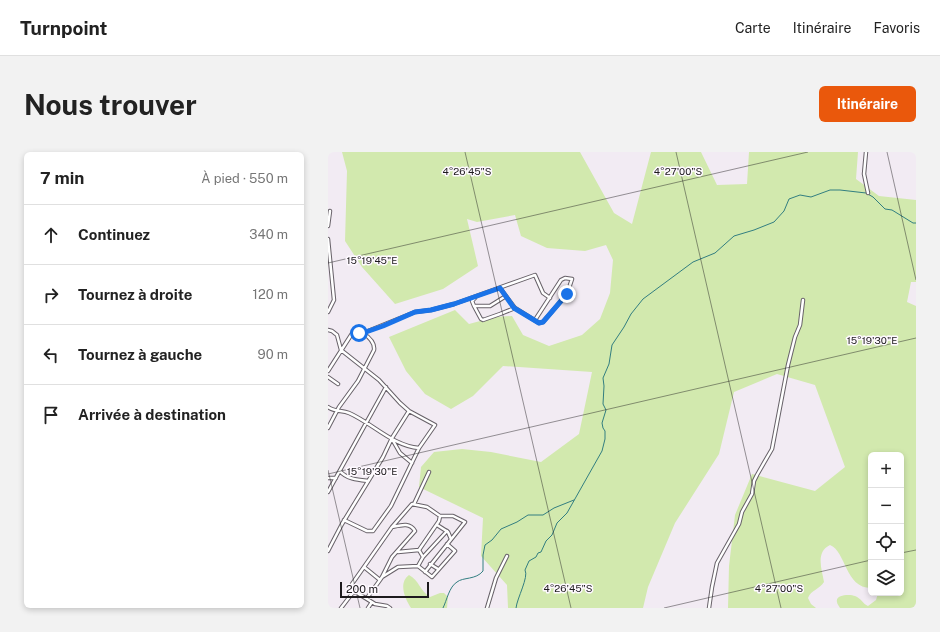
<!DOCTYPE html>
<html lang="fr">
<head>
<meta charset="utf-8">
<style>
  body { margin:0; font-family:"Public Sans",sans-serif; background:#f2f2f2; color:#222 }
  .controls { position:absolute; right:12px; bottom:12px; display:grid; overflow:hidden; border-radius:6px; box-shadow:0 2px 6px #0003 }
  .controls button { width:36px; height:36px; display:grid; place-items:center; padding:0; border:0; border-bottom:1px solid #e0e0e0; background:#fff; color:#222; font:20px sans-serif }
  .scale { position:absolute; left:12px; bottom:10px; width:89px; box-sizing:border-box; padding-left:4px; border:2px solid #1d1a1d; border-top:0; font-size:11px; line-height:14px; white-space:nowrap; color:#1d1a1d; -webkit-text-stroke:3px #fef9ff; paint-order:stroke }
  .stop { position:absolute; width:12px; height:12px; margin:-9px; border:3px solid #1a73e8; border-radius:50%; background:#fff }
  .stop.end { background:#1a73e8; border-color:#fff; box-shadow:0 1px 4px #0008 }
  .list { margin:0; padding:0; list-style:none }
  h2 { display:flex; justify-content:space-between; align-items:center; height:52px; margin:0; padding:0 16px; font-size:17px }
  h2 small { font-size:13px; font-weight:400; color:#767676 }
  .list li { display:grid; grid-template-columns:26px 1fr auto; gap:12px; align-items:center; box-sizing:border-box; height:60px; padding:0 16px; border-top:1px solid #e0e0e0 }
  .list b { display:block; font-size:15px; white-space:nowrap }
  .list em { font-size:13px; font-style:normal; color:#767676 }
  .icon { flex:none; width:22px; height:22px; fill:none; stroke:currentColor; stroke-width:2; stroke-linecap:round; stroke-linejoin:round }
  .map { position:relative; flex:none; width:588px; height:456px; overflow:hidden; border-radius:6px }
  header { display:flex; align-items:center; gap:24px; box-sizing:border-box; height:56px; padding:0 20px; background:#fff; border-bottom:1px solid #e0e0e0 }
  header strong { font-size:19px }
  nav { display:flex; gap:22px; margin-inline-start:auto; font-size:14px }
  .intro { display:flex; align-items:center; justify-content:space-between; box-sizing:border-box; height:96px; padding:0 24px }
  h1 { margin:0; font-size:28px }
  .button { padding:10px 18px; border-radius:6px; background:#ea580c; color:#fff; font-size:14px; font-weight:700 }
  main { display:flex; gap:24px; padding:0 24px }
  aside { flex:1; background:#fff; border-radius:6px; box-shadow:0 2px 6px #0003 }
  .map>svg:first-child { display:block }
</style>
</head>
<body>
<header>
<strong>Turnpoint</strong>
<nav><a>Carte</a><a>Itinéraire</a><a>Favoris</a></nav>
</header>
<div class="intro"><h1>Nous trouver</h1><a class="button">Itinéraire</a></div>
<main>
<aside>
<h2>7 min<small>À pied · 550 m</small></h2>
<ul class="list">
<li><svg class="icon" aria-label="ahead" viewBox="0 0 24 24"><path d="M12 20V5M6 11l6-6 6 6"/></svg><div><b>Continuez</b></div><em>340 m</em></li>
<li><svg class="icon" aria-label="right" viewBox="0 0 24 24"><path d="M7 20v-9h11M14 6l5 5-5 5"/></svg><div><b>Tournez à droite</b></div><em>120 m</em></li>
<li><svg class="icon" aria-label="left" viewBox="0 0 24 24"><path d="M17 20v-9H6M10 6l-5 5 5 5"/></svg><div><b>Tournez à gauche</b></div><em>90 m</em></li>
<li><svg class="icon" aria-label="arrive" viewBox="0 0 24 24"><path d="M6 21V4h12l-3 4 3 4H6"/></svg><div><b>Arrivée à destination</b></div></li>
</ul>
</aside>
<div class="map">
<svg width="588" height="456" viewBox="0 0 588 456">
  <rect width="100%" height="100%" fill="#f2ebf3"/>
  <path fill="#d2e9ae" d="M 14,0 L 252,0 L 286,61 L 304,72 L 323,0 L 373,0 L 389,33 L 419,32 L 421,0 L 530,0 L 528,27 L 551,44 L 588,48 L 588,130 L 583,130 L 579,150 L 588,154 L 588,456 L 512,456 C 511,454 509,452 509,450 C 507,442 523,442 527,444 C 533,446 535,452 540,454 L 548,448 L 550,441 L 573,441 L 573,303 L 543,303 L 543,436 C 517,436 518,399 502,393 C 487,400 494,418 496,430 C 492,437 483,438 480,446 L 483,452 L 488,456 L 400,456 L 401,414 L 407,363 L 424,322 L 487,339 L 517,315 L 487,233 L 449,222 L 406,240 L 391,302 L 347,371 L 320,435 L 315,456 L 180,456 L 179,433 L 153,404 L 155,366 L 91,335 L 93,315 L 106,300 L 134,297 L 163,300 L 213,310 L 251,282 L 264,220 L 175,214 L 145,244 L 123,257 L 97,242 L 78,219 L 61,185 L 127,158 L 141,172 L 167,165 L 184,164 L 195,183 L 221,194 L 254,183 L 272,167 L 282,141 L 285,108 L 278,93 L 257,99 L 219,96 L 193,84 L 187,63 L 149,70 L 139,67 L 150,114 L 115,137 L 67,152 L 34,115 L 17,89 L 19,19 Z
    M 81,423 C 91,428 92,439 102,445 L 112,441 L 116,441 L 120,445 L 119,456 L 83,456 C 77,447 70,431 81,423 Z"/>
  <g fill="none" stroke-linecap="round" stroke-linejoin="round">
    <path stroke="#327e80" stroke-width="1" d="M 115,456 C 119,448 121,435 129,430 C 135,425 148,428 155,419 L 155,403 L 157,393 L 164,388 L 173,377 L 189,370 L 200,363 L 215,363 L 226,356 L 246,348
      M 188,456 C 189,446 201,425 197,418 L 201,409 L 208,405 L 210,401 L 213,400 L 218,389 L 224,383 L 229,371 L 239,361 L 274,299 L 277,287 L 277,279 L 275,276 L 274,271 L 278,258 L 275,252 L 276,234 L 275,226 L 281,212 L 284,193 L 296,175 L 303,162 L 315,147 L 365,110 L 387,101 L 406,84 L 426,78 L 446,70 L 456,59 L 461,47 L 472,43 L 483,45 L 502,38 L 512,38 L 538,41 L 545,45 L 557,57 L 564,58 L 585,71 L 588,71"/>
    <g stroke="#676168" stroke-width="4.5">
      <path id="street" d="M 538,0 L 536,22 L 540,41
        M 0,74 L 2,59
        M 0,87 L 6,148 L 0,160
        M 172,136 L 187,156 L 211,171 L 215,170 L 239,142 L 244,127 L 237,126 L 233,128 L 207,168
        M 147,146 L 144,149 L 146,154 L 162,154 L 178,144
        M 146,154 L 153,167 L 155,168 L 172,162 L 187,156
        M 0,178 L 4,179 L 9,183 L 13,198 L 51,228 L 72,251 L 81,259 L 107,273 L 91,296 L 63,354 L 45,379 L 39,379 L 16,368
        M 0,219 L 25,180 L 27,179 L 31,181 L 35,181
        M 0,225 L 10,232
        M 0,255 C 7,260 14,258 21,261 C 44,271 65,294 91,296
        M 0,276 L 11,255 L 30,229 L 46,198 C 47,191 41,185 35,181 L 87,160 L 103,158 L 126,152 L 207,123 L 215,141 L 222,146
        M 64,287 L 72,301 L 84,311
        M 12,319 C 18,327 31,328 40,329
        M 0,326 L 8,326
        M 0,340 L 58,235
        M 86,352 L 101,320
        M 109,373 L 120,380 L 123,387
        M 91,398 L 111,369 L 112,364
        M 91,398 L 95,405
        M 0,399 L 14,372 L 55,305 L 64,286 L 81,259
        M 70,400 L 91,398
        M 102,412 L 110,417
        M 90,414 L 95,405 L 119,379
        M 36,415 L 52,428 L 39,446
        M 54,425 L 70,415 L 90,414 L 104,425 L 127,399 L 119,392
        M 52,428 L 54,425 L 64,405 L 87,379 C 82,370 73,373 64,375
        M 26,439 L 47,452 L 59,454 L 62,456
        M 13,456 L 26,439 L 23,436 L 24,432 L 64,375 L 84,352 L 99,355 L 112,364 L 125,364 L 137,370 L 97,420
        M 40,456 L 44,450
        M 159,456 L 168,426 L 179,404
        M 381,456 L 384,435 L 389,411 L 411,372 L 414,360 L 424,342 L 426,329 L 429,323 L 444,297 L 460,213 L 467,185 L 472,173 L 475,148"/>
    </g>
    <use href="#street" stroke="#fff" stroke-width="2.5"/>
  </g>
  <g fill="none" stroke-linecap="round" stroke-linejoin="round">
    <path stroke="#1a73e8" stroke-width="5" d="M 31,181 L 35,181 L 55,174 L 87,160 L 103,158 L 126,152 L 172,136 L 186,156 L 211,171 L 215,170 L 239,142"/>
  </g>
  <path fill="none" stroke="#1d1a1d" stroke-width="1" stroke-opacity="0.45" d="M 137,0 L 243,456M 348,0 L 453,456M 559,0 L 588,128M 0,111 L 480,0M 0,318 L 32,456M 0,322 L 588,186M 573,401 L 588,398M 336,456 L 543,408"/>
  <g font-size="10" text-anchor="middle" fill="#1d1a1d" stroke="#fef9ff" stroke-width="3" stroke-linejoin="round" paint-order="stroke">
    <text x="139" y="23">4°26'45"S</text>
    <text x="350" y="23">4°27'00"S</text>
    <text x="44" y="112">15°19'45"E</text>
    <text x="544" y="192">15°19'30"E</text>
    <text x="44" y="323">15°19'30"E</text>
    <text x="240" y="440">4°26'45"S</text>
    <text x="451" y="440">4°27'00"S</text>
  </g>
</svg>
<div class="controls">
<button>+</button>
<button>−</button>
<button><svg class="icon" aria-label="locate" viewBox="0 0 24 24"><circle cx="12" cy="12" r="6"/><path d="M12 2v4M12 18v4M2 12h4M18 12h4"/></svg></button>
<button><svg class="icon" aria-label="layers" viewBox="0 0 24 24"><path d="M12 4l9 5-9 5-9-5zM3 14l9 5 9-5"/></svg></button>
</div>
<div class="scale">200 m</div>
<div class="stop" style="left:31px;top:181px"></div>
<div class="stop end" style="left:239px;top:142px"></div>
</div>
</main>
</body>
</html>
